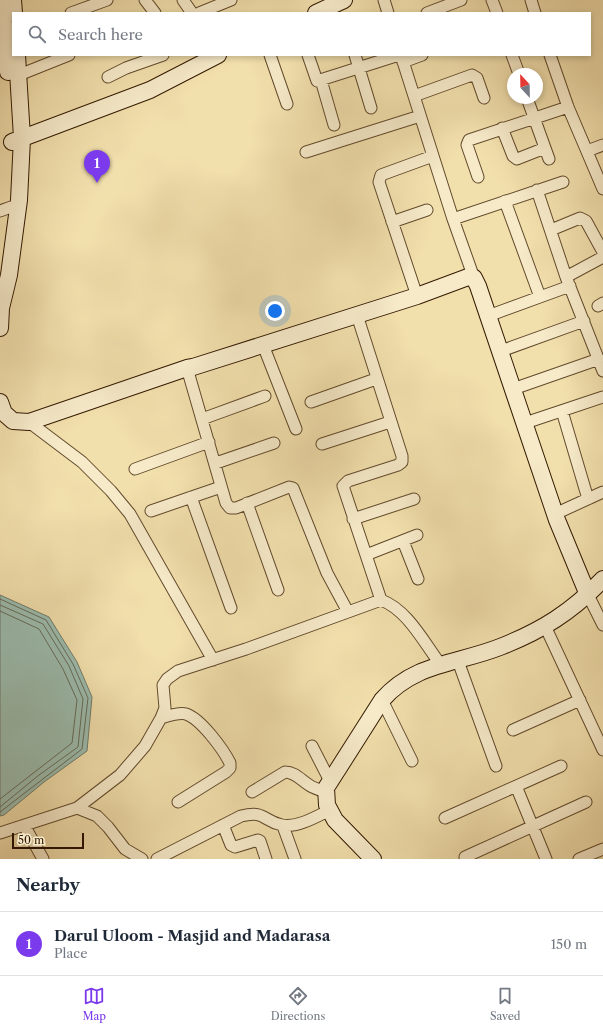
<!DOCTYPE html>
<html lang="en">
<head>
<meta charset="utf-8">
<style>
  body { margin:0; font-family:"Libre Caslon Text",serif; background:#f6f6f7; color:#1f2937 }
  .compass { position:absolute; left:507px; top:68px; width:36px; height:36px; border-radius:50%; background:#fff; box-shadow:0 2px 6px #0003; rotate:338deg }
  .scale { position:absolute; left:12px; bottom:10px; width:72px; box-sizing:border-box; padding-left:4px; border:2px solid #331901; border-top:0; font-size:11px; line-height:14px; white-space:nowrap; color:#331901; -webkit-text-stroke:3px #f6eac9; paint-order:stroke }
  .you { position:absolute; left:275px; top:311px; width:14px; height:14px; margin:-10px; border:3px solid #fff; border-radius:50%; background:#1a73e8; box-shadow:0 0 0 6px #1a73e833 }
  .badge { display:grid; place-items:center; width:26px; height:26px; border-radius:50%; background:#7c3aed; color:#fff; font-size:13px; font-weight:700 }
  .pin { position:absolute; translate:-50% -33px; filter:drop-shadow(0 1px 2px #0008) }
  .pin::after { content:''; position:absolute; top:21px; width:14px; height:12px; background:inherit; clip-path:polygon(0 0,100% 0,50% 100%) }
  .list { margin:0; padding:0; list-style:none }
  h2 { display:flex; justify-content:space-between; align-items:center; height:52px; margin:0; padding:0 16px; font-size:17px }
  h2 small { font-size:13px; font-weight:400; color:#747a83 }
  .list li { display:grid; grid-template-columns:26px 1fr auto; gap:12px; align-items:center; box-sizing:border-box; height:64px; padding:0 16px; border-top:1px solid #e0e1e3 }
  .list b { display:block; font-size:15px; white-space:nowrap }
  .list p { margin:0; font-size:13px; white-space:nowrap; color:#747a83 }
  .list em { font-size:13px; font-style:normal; color:#747a83 }
  .icon { flex:none; width:22px; height:22px; fill:none; stroke:currentColor; stroke-width:2; stroke-linecap:round; stroke-linejoin:round }
  .map { position:relative; flex:none; width:603px; height:859px; overflow:hidden }
  .search { position:absolute; background:#fff; box-shadow:0 2px 6px #0003; left:12px; right:12px; top:12px; height:44px; display:flex; align-items:center; gap:10px; box-sizing:border-box; padding:0 14px; border-radius:0px; color:#747a83; font-size:15px }
  .sheet { height:116px; background:#fff }
  nav { display:flex; justify-content:space-around; align-items:center; box-sizing:border-box; height:56px; border-top:1px solid #e0e1e3; background:#fff; font-size:11px; color:#747a83 }
  nav a { display:grid; justify-items:center; gap:2px }
  nav .on { color:#7c3aed }
  .map>svg:first-child { display:block }
</style>
</head>
<body>
<div class="map">
<svg width="603" height="859" viewBox="0 0 603 859">
  <rect width="100%" height="100%" fill="#f1dfac"/>
  <filter id="stains"><feTurbulence type="fractalNoise" baseFrequency=".005" numOctaves="4"/><feColorMatrix values="0 0 0 0 .2 0 0 0 0 .09 0 0 0 0 .02 0 0 0 .5 -.17"/></filter>
  <radialGradient id="worn" r=".72"><stop offset=".6" stop-color="#630" stop-opacity="0"/><stop offset="1" stop-color="#630" stop-opacity=".3"/></radialGradient>
  <path fill="#9bbcae" stroke="#717b69" d="M 0,595 L 49,617 L 77,662 L 92,697 L 87,751 L 44,782 L 4,815 L 0,816 Z"/>
  <g fill="none" stroke-linecap="round" stroke-linejoin="round">
    <path stroke="#676a58" stroke-width="1" d="M 0,599 L 46,620 L 73,664 L 88,698 L 82,749 L 0,812
      M 0,605 L 43,624 L 69,666 L 83,699 L 78,747 L 39,775 L 0,807
      M 0,611 L 39,629 L 63,669 L 77,700 L 72,743 L 0,799"/>
    <g stroke="#624a2c" stroke-width="13">
      <path id="street" d="M 145,0 L 155,13
        M 183,0 L 192,13
        M 384,0 L 388,13
        M 492,0 L 497,13
        M 531,0 L 535,13
        M 71,13 L 107,0
        M 199,13 L 231,0
        M 427,13 L 461,0
        M 270,55 L 287,104
        M 308,55 L 317,81 L 399,55
        M 355,55 L 371,108
        M 401,55 L 453,219 L 474,278
        M 512,55 L 519,74
        M 550,55 L 568,107 L 603,189
        M 403,62 L 422,55
        M 19,75 L 69,55
        M 108,77 L 126,68 L 163,55
        M 321,80 L 334,125
        M 414,96 L 472,75 L 477,78 L 484,98
        M 527,98 L 549,159
        M 502,128 L 513,156 L 517,159 L 545,148
        M 587,151 L 603,145
        M 306,152 L 420,116
        M 478,177 L 467,145 L 469,140 L 568,107
        M 537,190 L 566,277 L 603,371
        M 505,201 L 540,297
        M 0,211 L 11,207
        M 453,219 L 563,182
        M 392,222 L 427,210
        M 551,230 L 580,218 L 586,221 L 603,252
        M 566,277 L 603,257
        M 417,296 L 379,182 L 381,175 L 433,156
        M 598,306 L 603,303
        M 488,316 L 570,286
        M 263,345 L 296,429
        M 501,351 L 584,321
        M 187,368 L 226,503 L 230,508 L 236,508 L 289,487 L 293,488 L 327,573 L 348,612
        M 513,389 L 599,359
        M 311,402 L 376,379
        M 562,411 L 588,499
        M 202,419 L 265,396
        M 29,422 L 82,462 L 111,491 L 130,514 L 213,660
        M 525,423 L 603,397
        M 322,444 L 390,422
        M 216,463 L 274,443
        M 135,469 L 209,442
        M 191,497 L 231,608
        M 247,503 L 278,590
        M 151,511 L 221,487
        M 555,514 L 603,492
        M 353,519 L 414,499
        M 403,541 L 418,579
        M 366,555 L 417,535
        M 588,595 L 603,625
        M 381,600 C 408,610 424,643 441,665
        M 545,626 L 603,750
        M 458,661 L 496,766
        M 382,700 L 412,761
        M 161,718 C 168,716 179,712 186,714 C 201,719 223,749 230,763 L 230,768 L 226,772 L 178,802
        M 513,730 L 580,700
        M 312,746 L 330,781
        M 516,786 L 546,859
        M 252,792 L 285,772 C 300,772 305,789 326,791
        M 77,808 L 97,816 L 108,827 L 125,849 L 142,859
        M 445,818 L 561,766
        M 24,825 L 43,859
        M 223,825 L 231,845 L 235,847 L 258,840 L 260,841 L 266,859
        M 283,826 L 295,859
        M 0,833 L 77,808 L 120,775 L 145,746 L 161,718 L 165,708 L 163,685 L 167,679 L 178,671 L 246,649 L 381,600 L 343,486 L 348,481 L 398,465 L 402,462 L 402,456 L 357,315
        M 465,857 L 586,802
        M 157,859 L 241,816 C 266,810 262,821 282,825 C 298,828 317,816 330,810
        M 579,859 L 603,849"/>
    </g>
    <g stroke="#331901" stroke-width="18">
      <path id="secondary" d="M 2,0 L 8,72
        M 13,0 L 14,13
        M 316,13 L 344,0
        M 12,142 L 150,90 L 218,55
        M 0,328 L 1,308 L 9,275 L 19,200 L 22,138 L 17,55
        M 0,402 L 4,413 L 13,421 L 29,422 L 187,368 L 193,367 L 417,296 L 468,277 L 474,278 L 478,286 L 557,520 L 588,595
        M 373,859 L 335,820 L 327,805 L 326,788 L 382,700 C 414,663 457,664 500,647 C 541,631 572,612 603,579"/>
    </g>
    <use href="#street" stroke="#f6eac9" stroke-width="11"/>
    <use href="#secondary" stroke="#f6eac9" stroke-width="16"/>
  </g>
  <rect width="100%" height="100%" filter="url(#stains)"/>
  <rect width="100%" height="100%" fill="url(#worn)"/>
</svg>
<svg class="compass" viewBox="-18 -18 36 36"><path d="M0-13l5 13h-10z" fill="#e53935"/><path d="M0 13l5-13h-10z" fill="#747a83"/></svg>
<div class="scale">50 m</div>
<div class="you"></div>
<div class="pin badge" style="left:97px;top:183px">1</div>
<div class="search"><svg class="icon" aria-label="search" viewBox="0 0 24 24"><circle cx="10" cy="10" r="6"/><path d="M15 15l6 6"/></svg>Search here</div>
</div>
<section class="sheet">
<h2>Nearby<small></small></h2>
<ul class="list">
<li><span class="badge">1</span><div><b>Darul Uloom - Masjid and Madarasa</b><p>Place</p></div><em>150 m</em></li>
</ul>
</section>
<nav>
<a class="on"><svg class="icon" aria-label="map" viewBox="0 0 24 24"><path d="M3 6l6-2 6 2 6-2v14l-6 2-6-2-6 2zM9 4v14M15 6v14"/></svg>Map</a>
<a><svg class="icon" aria-label="directions" viewBox="0 0 24 24"><path d="M12 3l9 9-9 9-9-9zM9 14v-3h6M13 9l2 2-2 2"/></svg>Directions</a>
<a><svg class="icon" aria-label="saved" viewBox="0 0 24 24"><path d="M7 4h10v16l-5-4-5 4z"/></svg>Saved</a>
</nav>
</body>
</html>
